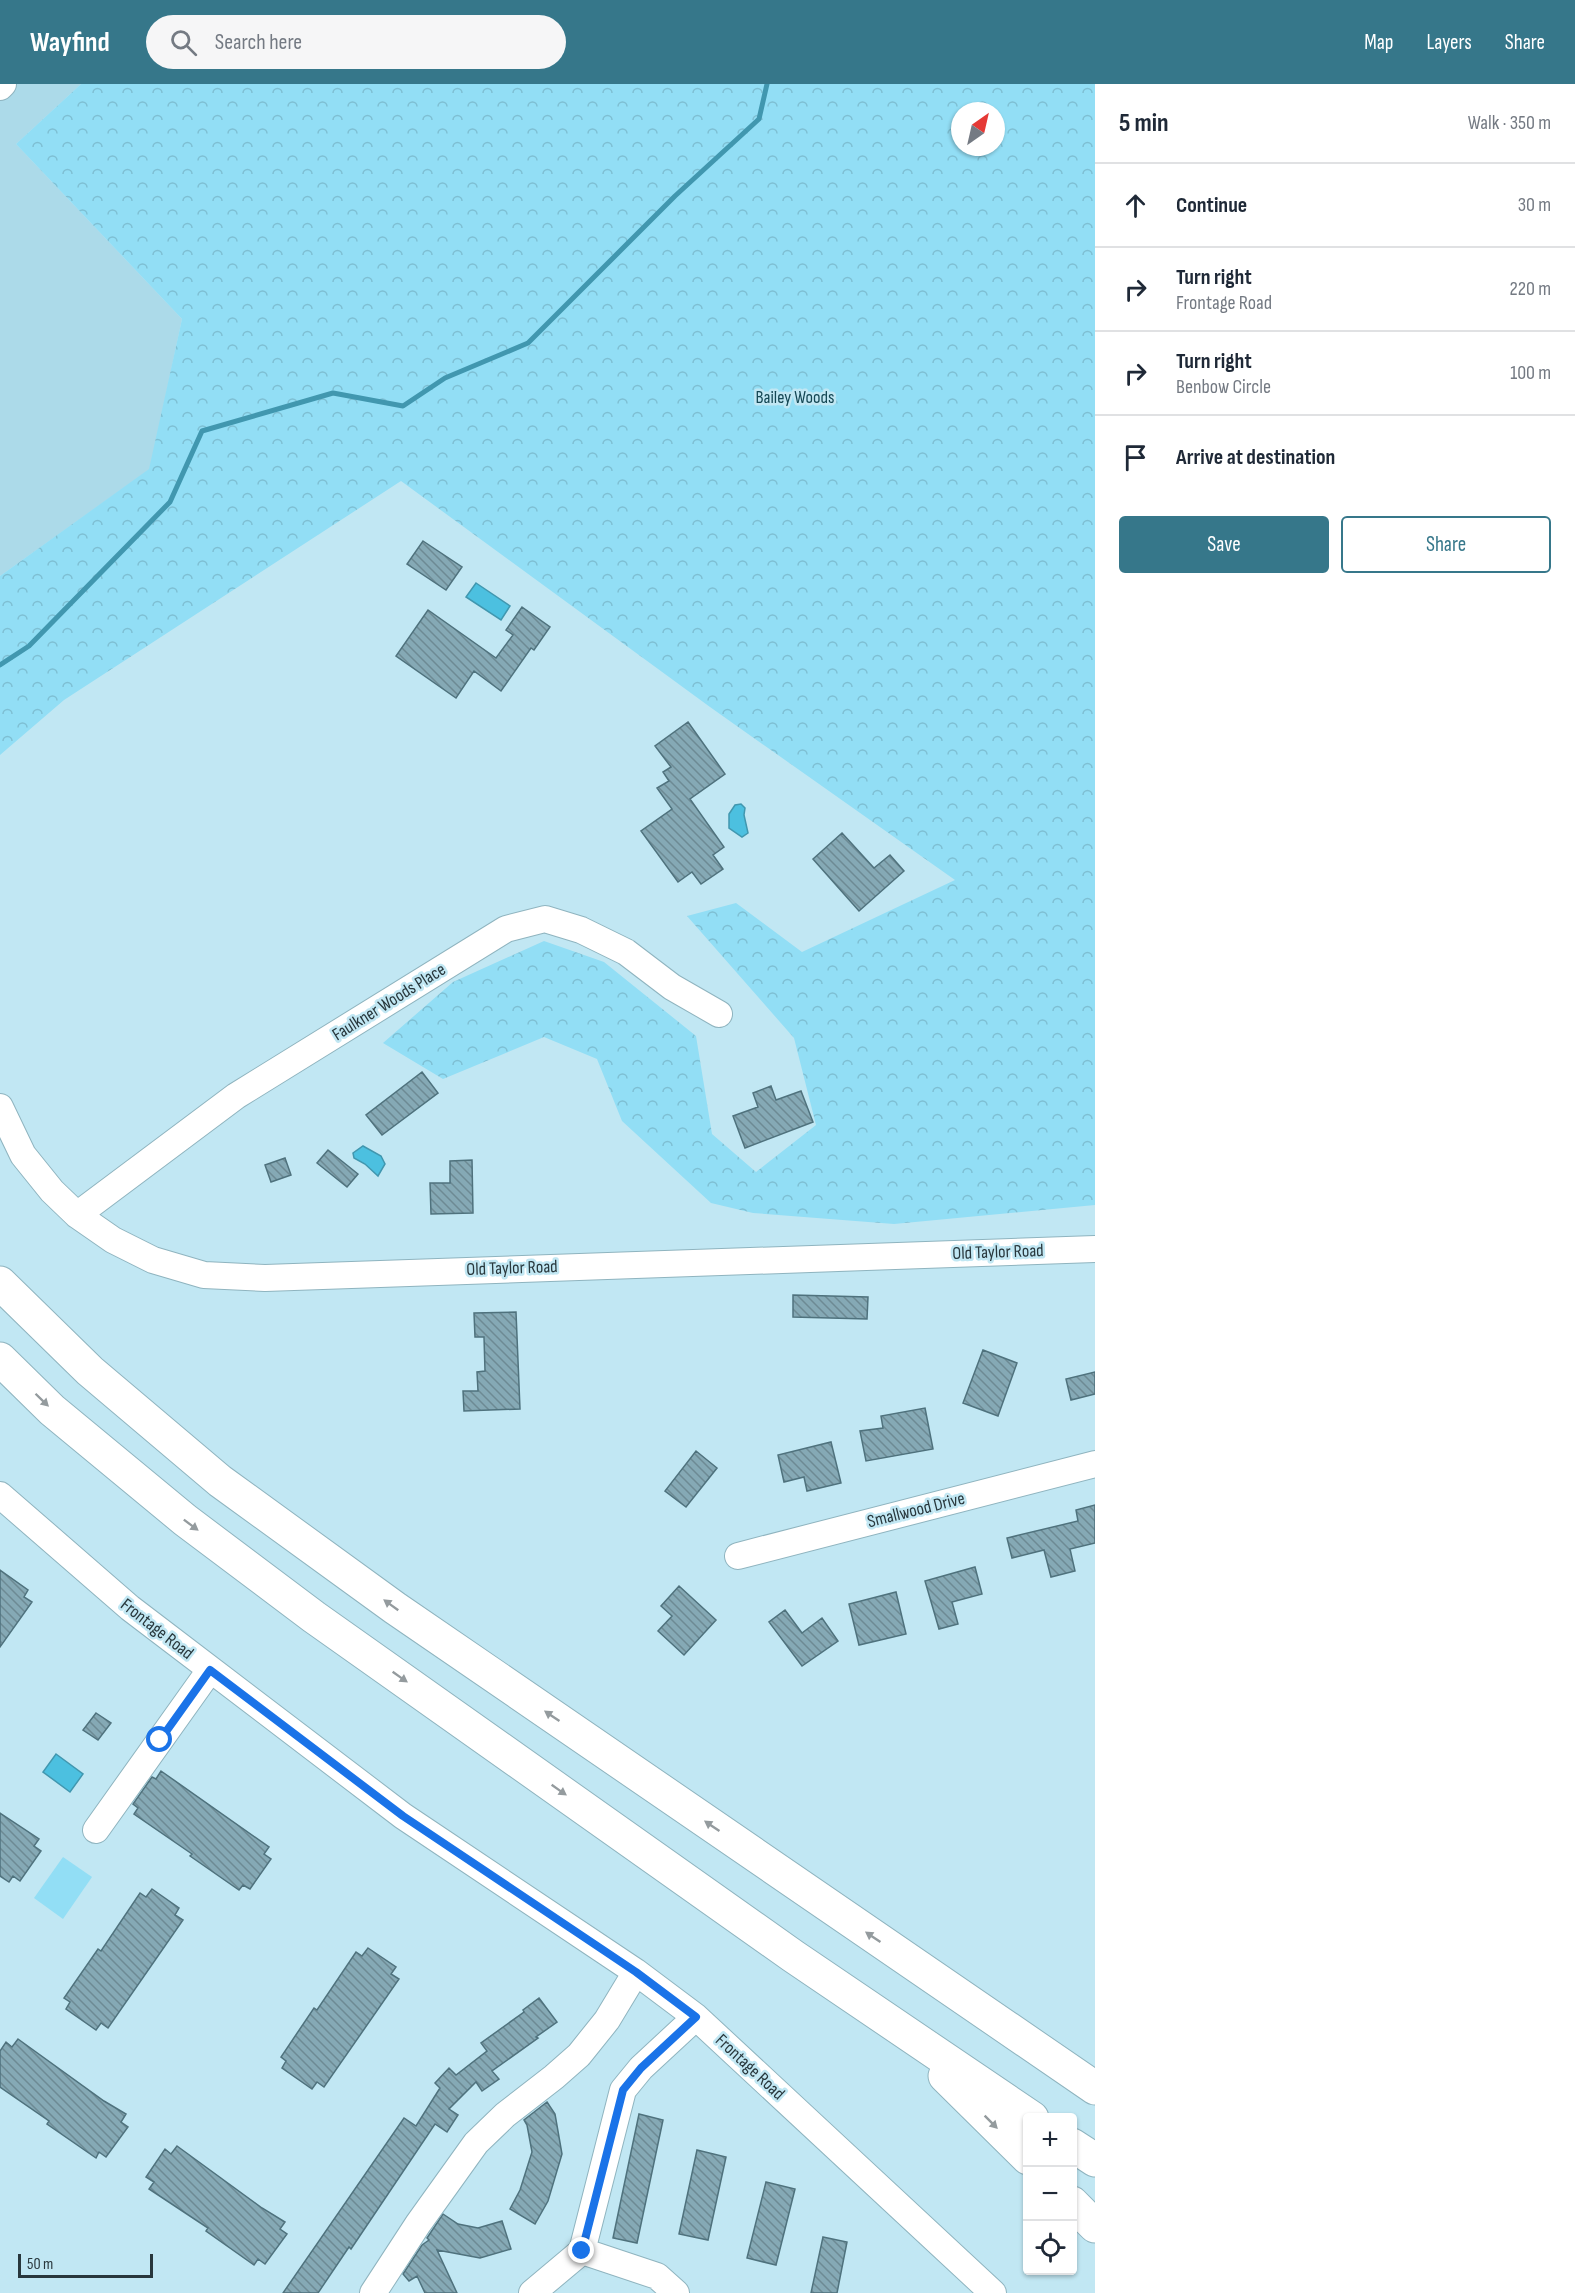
<!DOCTYPE html>
<html lang="en">
<head>
<meta charset="utf-8">
<style>
  body { margin:0; font-family:"Sofia Sans Condensed",sans-serif; background:#f6f6f7; color:#1f2937 }
  .controls { position:absolute; right:18px; bottom:18px; display:grid; overflow:hidden; border-radius:6px; box-shadow:0 2px 4px #0004 }
  .controls button { width:54px; height:54px; display:grid; place-items:center; padding:0; border:0; border-bottom:2px solid #e0e1e3; background:#fff; color:#1f2937; font:30px sans-serif }
  .compass { position:absolute; left:951px; top:18px; width:54px; height:54px; border-radius:50%; background:#fff; box-shadow:0 2px 4px #0004; rotate:34deg }
  .scale { position:absolute; left:18px; bottom:15px; width:135px; box-sizing:border-box; padding-left:6px; border:3px solid #28373c; border-top:0; font-size:16px; line-height:21px; white-space:nowrap; color:#28373c; -webkit-text-stroke:4px #c1e7f3; paint-order:stroke }
  .stop { position:absolute; width:18px; height:18px; margin:-14px; border:4px solid #1a73e8; border-radius:50%; background:#fff }
  .stop.end { background:#1a73e8; border-color:#fff; box-shadow:0 2px 6px #0008 }
  .list { margin:0; padding:0; list-style:none }
  h2 { display:flex; justify-content:space-between; align-items:center; height:78px; margin:0; padding:0 24px; font-size:26px }
  h2 small { font-size:20px; font-weight:400; color:#747a83 }
  .list li { display:grid; grid-template-columns:39px 1fr auto; gap:18px; align-items:center; box-sizing:border-box; height:84px; padding:0 24px; border-top:2px solid #e0e1e3 }
  .list b { display:block; font-size:22px; white-space:nowrap }
  .list p { margin:0; font-size:20px; white-space:nowrap; color:#747a83 }
  .list em { font-size:20px; font-style:normal; color:#747a83 }
  .actions { display:flex; gap:12px; padding:18px 24px }
  .actions a { flex:1; padding:14px 0; border:2px solid #36778a; border-radius:6px; text-align:center; font-size:21px; color:#36778a }
  .actions .main { background:#36778a; color:#fff }
  .icon { flex:none; width:33px; height:33px; fill:none; stroke:currentColor; stroke-width:2; stroke-linecap:round; stroke-linejoin:round }
  .map { position:relative; flex:none; width:1095px; height:2209px; overflow:hidden }
  header { display:flex; align-items:center; gap:36px; box-sizing:border-box; height:84px; padding:0 30px; background:#36778a; color:#fff }
  header strong { font-size:28px }
  nav { display:flex; gap:33px; margin-inline-start:auto; font-size:21px }
  .search { width:420px; height:54px; background:#f6f6f7; display:flex; align-items:center; gap:15px; box-sizing:border-box; padding:0 21px; border-radius:33px; color:#747a83; font-size:22px }
  main { display:flex }
  aside { flex:1; background:#fff }
  .map>svg:first-child { display:block }
</style>
</head>
<body>
<header>
<strong>Wayfind</strong>
<div class="search"><svg class="icon" aria-label="search" viewBox="0 0 24 24"><circle cx="10" cy="10" r="6"/><path d="M15 15l6 6"/></svg>Search here</div>
<nav><a>Map</a><a>Layers</a><a>Share</a></nav>
</header>
<main>
<div class="map">
<svg width="1095" height="2209" viewBox="0 0 1095 2209">
  <defs>
    <pattern id="forest-crowns" width="20" height="18" patternUnits="userSpaceOnUse" patternTransform="scale(1.5)"><rect width="20" height="18" fill="#92def5"/><path d="M2 6a3 3 0 1 1 6 0M12 15a3 3 0 1 1 6 0" fill="none" stroke="#7ebfd3"/></pattern>
    <pattern id="building-back-hatch" width="6" height="6" patternUnits="userSpaceOnUse" patternTransform="scale(1.5)"><rect width="6" height="6" fill="#85a9b5"/><path d="M-1 5l2 2M0 0l6 6M5-1l2 2" fill="none" stroke="#6d8a94"/></pattern>
  </defs>
  <rect width="100%" height="100%" fill="#c1e7f3"/>
  <path fill="#acdae9" d="M 0,0 L 81,0 L 16,60 L 182,235 L 150,385 L 0,492 Z"/>
  <path fill="#92def5" d="M 63,1773 L 92,1793 L 63,1835 L 34,1814 Z"/>
  <path fill="url(#forest-crowns)" fill-rule="evenodd" d="M 81,0 L 1095,0 L 1095,1121 L 894,1140 L 753,1129 L 711,1119 L 622,1037 L 597,975 L 544,953 L 443,995 L 383,959 L 453,898 L 544,857 L 604,878 L 696,952 L 712,1050 L 756,1088 L 816,1041 L 794,954 L 687,832 L 736,819 L 802,868 L 955,796 L 710,623 L 401,397 L 64,616 L 0,671 L 0,492 L 149,385 L 182,235 L 16,60 ZM 960,27 L 996,27 L 996,63 L 960,63 Z"/>
  <path fill="#4cc0e0" stroke="#4197af" stroke-width="1.5" d="M 476,499 L 510,522 L 501,536 L 466,513 Z
    M 741,720 L 745,724 L 744,731 L 748,749 L 742,753 L 729,744 L 729,730 L 735,721 Z
    M 363,1062 L 381,1072 L 385,1080 L 378,1092 L 365,1080 L 354,1074 L 353,1069 Z
    M 56,1670 L 83,1690 L 70,1708 L 43,1688 Z"/>
  <g fill="none" stroke-linecap="round" stroke-linejoin="round">
    <path stroke="#4197af" stroke-width="5" d="M 0,581 L 29,562 L 170,418 L 202,347 L 333,309 L 403,322 L 445,294 L 528,259 L 675,112 L 759,35 L 767,0"/>
  </g>
  <path fill="url(#building-back-hatch)" stroke="#4f727d" stroke-width="1.5" d="M 423,457 L 462,483 L 446,506 L 407,480 Z
    M 522,523 L 550,543 L 534,566 L 531,564 L 501,607 L 474,587 L 456,614 L 396,572 L 428,526 L 496,574 L 513,551 L 506,546 Z
    M 688,638 L 725,690 L 690,715 L 724,763 L 713,771 L 723,785 L 701,800 L 692,788 L 678,798 L 641,747 L 672,725 L 657,704 L 669,697 L 663,688 L 671,683 L 655,662 Z
    M 842,749 L 874,784 L 890,771 L 904,787 L 859,827 L 813,775 Z
    M 422,988 L 438,1009 L 382,1051 L 366,1031 Z
    M 771,1002 L 776,1016 L 801,1007 L 813,1038 L 745,1064 L 733,1032 L 758,1023 L 753,1009 Z
    M 328,1066 L 358,1090 L 347,1103 L 317,1079 Z
    M 285,1074 L 291,1091 L 271,1098 L 265,1081 Z
    M 472,1076 L 473,1129 L 431,1130 L 430,1099 L 450,1099 L 450,1077 Z
    M 793,1211 L 868,1213 L 867,1235 L 793,1233 Z
    M 516,1228 L 520,1325 L 464,1327 L 463,1307 L 478,1307 L 477,1288 L 485,1287 L 484,1253 L 475,1253 L 474,1229 Z
    M 983,1266 L 1017,1279 L 998,1332 L 963,1319 Z
    M 1095,1288 L 1095,1310 L 1071,1316 L 1066,1295 Z
    M 925,1324 L 933,1365 L 866,1377 L 860,1347 L 883,1344 L 881,1332 Z
    M 831,1358 L 841,1399 L 807,1407 L 804,1393 L 784,1398 L 778,1371 Z
    M 696,1367 L 717,1384 L 686,1423 L 665,1407 Z
    M 1095,1421 L 1095,1459 L 1070,1465 L 1075,1487 L 1051,1493 L 1044,1466 L 1012,1474 L 1007,1454 L 1078,1437 L 1076,1426 Z
    M 975,1483 L 982,1510 L 952,1518 L 958,1540 L 939,1545 L 925,1497 Z
    M 0,1486 L 28,1506 L 24,1513 L 32,1518 L 0,1563 Z
    M 679,1502 L 716,1536 L 684,1571 L 658,1547 L 672,1532 L 661,1522 Z
    M 896,1508 L 906,1550 L 859,1561 L 849,1520 Z
    M 785,1526 L 802,1549 L 822,1534 L 838,1557 L 802,1582 L 769,1538 Z
    M 96,1629 L 111,1639 L 98,1656 L 83,1646 Z
    M 161,1687 L 269,1763 L 264,1770 L 271,1775 L 250,1805 L 243,1801 L 239,1806 L 190,1772 L 192,1770 L 134,1730 L 138,1724 L 133,1720 L 152,1693 L 156,1695 Z
    M 0,1729 L 39,1755 L 34,1762 L 41,1767 L 20,1797 L 13,1792 L 9,1798 L 0,1792 Z
    M 152,1805 L 179,1824 L 175,1831 L 183,1836 L 108,1944 L 101,1939 L 96,1946 L 66,1925 L 70,1918 L 64,1914 L 98,1865 L 101,1867 L 140,1809 L 146,1813 Z
    M 368,1864 L 396,1883 L 391,1890 L 399,1895 L 324,2003 L 317,1998 L 312,2005 L 282,1984 L 286,1977 L 281,1973 L 314,1924 L 317,1926 L 356,1868 L 362,1872 Z
    M 539,1914 L 557,1938 L 536,1953 L 538,1954 L 492,1987 L 499,1995 L 482,2007 L 476,1998 L 449,2025 L 458,2031 L 447,2048 L 435,2040 L 351,2165 L 349,2163 L 318,2209 L 283,2209 L 404,2034 L 416,2042 L 440,2004 L 435,1999 L 449,1984 L 456,1991 L 487,1967 L 481,1959 L 524,1928 L 523,1926 Z
    M 18,1955 L 104,2017 L 126,2030 L 121,2038 L 128,2043 L 106,2073 L 99,2068 L 96,2074 L 47,2040 L 49,2037 L 0,2003 L 0,1967 L 6,1958 L 12,1963 Z
    M 547,2018 L 555,2030 L 562,2070 L 548,2117 L 535,2140 L 510,2125 L 520,2106 L 532,2068 L 527,2041 L 524,2036 Z
    M 639,2030 L 663,2036 L 637,2159 L 613,2154 Z
    M 177,2062 L 262,2124 L 285,2138 L 280,2145 L 287,2150 L 265,2180 L 258,2175 L 254,2181 L 206,2147 L 208,2144 L 149,2105 L 154,2098 L 146,2093 L 165,2065 L 171,2070 Z
    M 697,2066 L 726,2073 L 708,2156 L 679,2150 Z
    M 766,2098 L 795,2105 L 776,2181 L 747,2174 Z
    M 443,2130 L 458,2140 L 478,2144 L 502,2137 L 511,2165 L 480,2174 L 437,2166 L 457,2209 L 425,2209 L 417,2192 L 409,2197 L 403,2190 L 422,2161 L 429,2156 L 427,2154 Z
    M 823,2153 L 847,2158 L 837,2209 L 811,2209 Z"/>
  <g fill="none" stroke-linecap="round" stroke-linejoin="round">
    <g stroke="#8fb4bf" stroke-width="28">
      <path id="minor" d="M 0,3 L 3,0
        M 0,1023 L 23,1071 L 52,1107 L 77,1131 L 113,1156 L 153,1176 L 204,1191 L 265,1194 L 1095,1165
        M 77,1131 L 236,1012 L 506,845 L 545,835 L 581,846 L 626,868 L 672,903 L 719,930
        M 0,1411 L 130,1524 L 403,1732 L 636,1888 L 696,1933 L 993,2209
        M 738,1472 L 1095,1380
        M 96,1746 L 210,1586
        M 582,2167 L 657,2192 L 676,2209
        M 373,2209 L 418,2140 L 476,2059 L 505,2031 L 554,1993 L 579,1971 L 607,1936 L 636,1888
        M 532,2209 L 582,2167 L 623,2006 L 641,1984 L 696,1933"/>
    </g>
    <g stroke="#8fb4bf" stroke-width="35">
      <path id="highway" d="M 0,1199 L 90,1287 L 220,1397 L 395,1524 L 1095,2004
        M 0,1275 L 52,1326 L 185,1436 L 314,1533 L 793,1872 L 1032,2034
        M 945,1992 L 1028,2074
        M 1072,2061 L 1095,2076
        M 1072,2119 L 1095,2142"/>
    </g>
    <use href="#minor" stroke="#fff" stroke-width="26"/>
    <use href="#highway" stroke="#fff" stroke-width="33"/>
  </g>
  <defs><path id="oneway-solid" d="M-6-.8H1V-3.2L6.5 0L1 3.2V.8H-6Z" transform="scale(1.5)"/></defs>
  <g fill="#949b9e">
    <use href="#oneway-solid" transform="translate(42 1316) rotate(44)"/>
    <use href="#oneway-solid" transform="translate(191 1441) rotate(37)"/>
    <use href="#oneway-solid" transform="translate(391 1521) rotate(-144)"/>
    <use href="#oneway-solid" transform="translate(400 1593) rotate(35)"/>
    <use href="#oneway-solid" transform="translate(552 1632) rotate(-146)"/>
    <use href="#oneway-solid" transform="translate(559 1706) rotate(35)"/>
    <use href="#oneway-solid" transform="translate(712 1742) rotate(-146)"/>
    <use href="#oneway-solid" transform="translate(873 1853) rotate(-146)"/>
    <use href="#oneway-solid" transform="translate(991 2038) rotate(45)"/>
  </g>
  <g fill="none" stroke-linecap="round" stroke-linejoin="round">
    <path stroke="#1a73e8" stroke-width="8" d="M 160,1656 L 210,1586 L 403,1732 L 636,1888 L 696,1933 L 641,1984 L 623,2006 L 582,2167"/>
  </g>
  <g text-anchor="middle" dominant-baseline="central" stroke-width="5" stroke-linejoin="round" paint-order="stroke">
    <g font-size="18" fill="#144754" stroke="#c1e7f3">
      <text x="795" y="313">Bailey Woods</text>
    </g>
    <g font-size="18" fill="#28373c" stroke="#c1e7f3">
      <text transform="translate(389 918) rotate(-32)">Faulkner Woods Place</text>
      <text transform="translate(998 1168) rotate(-2)">Old Taylor Road</text>
      <text transform="translate(512 1184) rotate(-2)">Old Taylor Road</text>
      <text transform="translate(916 1426) rotate(-14)">Smallwood Drive</text>
      <text transform="translate(157 1545) rotate(38)">Frontage Road</text>
      <text transform="translate(750 1983) rotate(43)">Frontage Road</text>
    </g>
  </g>
</svg>
<div class="controls">
<button>+</button>
<button>−</button>
<button><svg class="icon" aria-label="locate" viewBox="0 0 24 24"><circle cx="12" cy="12" r="6"/><path d="M12 2v4M12 18v4M2 12h4M18 12h4"/></svg></button>
</div>
<svg class="compass" viewBox="-18 -18 36 36"><path d="M0-13l5 13h-10z" fill="#e53935"/><path d="M0 13l5-13h-10z" fill="#747a83"/></svg>
<div class="scale">50 m</div>
<div class="stop" style="left:160px;top:1656px"></div>
<div class="stop end" style="left:582px;top:2167px"></div>
</div>
<aside>
<h2>5 min<small>Walk · 350 m</small></h2>
<ul class="list">
<li><svg class="icon" aria-label="ahead" viewBox="0 0 24 24"><path d="M12 20V5M6 11l6-6 6 6"/></svg><div><b>Continue</b></div><em>30 m</em></li>
<li><svg class="icon" aria-label="right" viewBox="0 0 24 24"><path d="M7 20v-9h11M14 6l5 5-5 5"/></svg><div><b>Turn right</b><p>Frontage Road</p></div><em>220 m</em></li>
<li><svg class="icon" aria-label="right" viewBox="0 0 24 24"><path d="M7 20v-9h11M14 6l5 5-5 5"/></svg><div><b>Turn right</b><p>Benbow Circle</p></div><em>100 m</em></li>
<li><svg class="icon" aria-label="arrive" viewBox="0 0 24 24"><path d="M6 21V4h12l-3 4 3 4H6"/></svg><div><b>Arrive at destination</b></div></li>
</ul>
<div class="actions"><a class="main">Save</a><a>Share</a></div>
</aside>
</main>
</body>
</html>
